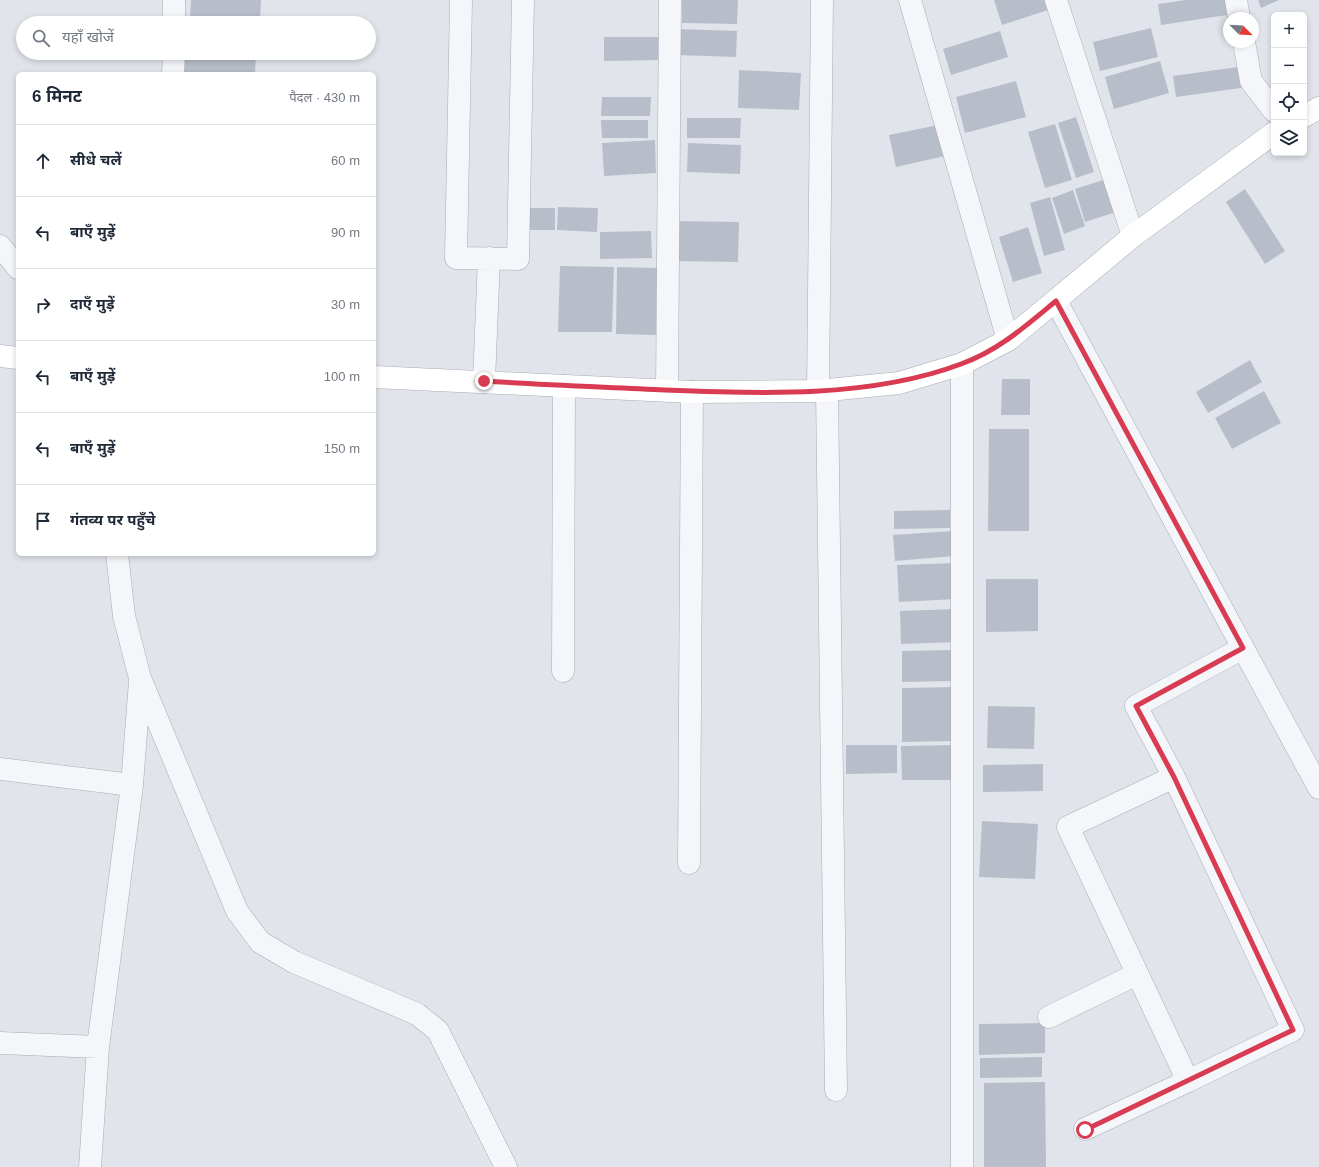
<!DOCTYPE html>
<html lang="hi">
<head>
<meta charset="utf-8">
<style>
  body { margin:0; font-family:Helvetica,"Noto Sans Devanagari",sans-serif; background:#f2f2f3; color:#1f2937 }
  .controls { position:absolute; right:12px; top:12px; display:grid; overflow:hidden; border-radius:6px; box-shadow:0 2px 6px #0003 }
  .controls button { width:36px; height:36px; display:grid; place-items:center; padding:0; border:0; border-bottom:1px solid #e0e1e3; background:#fff; color:#1f2937; font:20px sans-serif }
  .compass { position:absolute; left:1223px; top:12px; width:36px; height:36px; border-radius:50%; background:#fff; box-shadow:0 2px 6px #0003; rotate:114deg }
  .stop { position:absolute; width:12px; height:12px; margin:-9px; border:3px solid #d93c52; border-radius:50%; background:#fff }
  .stop.end { background:#d93c52; border-color:#fff; box-shadow:0 1px 4px #0008 }
  .list { margin:0; padding:0; list-style:none }
  h2 { display:flex; justify-content:space-between; align-items:center; height:52px; margin:0; padding:0 16px; font-size:17px }
  h2 small { font-size:13px; font-weight:400; color:#747a83 }
  .list li { display:grid; grid-template-columns:26px 1fr auto; gap:12px; align-items:center; box-sizing:border-box; height:72px; padding:0 16px; border-top:1px solid #e0e1e3 }
  .list b { display:block; font-size:15px; white-space:nowrap }
  .list em { font-size:13px; font-style:normal; color:#747a83 }
  .icon { flex:none; width:22px; height:22px; fill:none; stroke:currentColor; stroke-width:2; stroke-linecap:round; stroke-linejoin:round }
  .map { position:relative; flex:none; width:1319px; height:1167px; overflow:hidden }
  .search { position:absolute; background:#fff; box-shadow:0 2px 6px #0003; left:16px; top:16px; width:360px; height:44px; display:flex; align-items:center; gap:10px; box-sizing:border-box; padding:0 14px; border-radius:22px; color:#747a83; font-size:15px }
  .panel { position:absolute; background:#fff; box-shadow:0 2px 6px #0003; left:16px; top:72px; width:360px; height:484px; border-radius:6px }
  .map>svg:first-child { display:block }
</style>
</head>
<body>
<div class="map">
<svg width="1319" height="1167" viewBox="0 0 1319 1167">
  <rect width="100%" height="100%" fill="#e1e5eb"/>
  <path fill="#b8bec9" d="M 191,0 L 261,0 L 260,20 L 190,18 Z
    M 682,0 L 738,0 L 737,24 L 682,23 Z
    M 994,0 L 1044,0 L 1048,10 L 1002,25 Z
    M 1186,0 L 1225,0 L 1227,15 L 1161,25 L 1158,4 Z
    M 1258,0 L 1279,0 L 1261,8 Z
    M 1151,28 L 1158,57 L 1100,71 L 1093,42 Z
    M 678,29 L 737,31 L 736,57 L 677,55 Z
    M 1000,31 L 1008,57 L 951,75 L 943,49 Z
    M 604,37 L 664,37 L 664,60 L 604,61 Z
    M 184,53 L 256,53 L 255,74 L 183,74 Z
    M 1160,61 L 1169,93 L 1114,109 L 1105,77 Z
    M 1245,66 L 1248,87 L 1176,97 L 1173,76 Z
    M 739,70 L 801,73 L 799,110 L 738,108 Z
    M 1016,81 L 1026,117 L 965,133 L 956,97 Z
    M 602,97 L 651,97 L 650,116 L 601,116 Z
    M 1076,117 L 1094,172 L 1076,178 L 1058,123 Z
    M 687,118 L 741,118 L 740,138 L 687,138 Z
    M 601,120 L 648,120 L 648,138 L 602,138 Z
    M 943,124 L 949,155 L 896,167 L 889,135 Z
    M 1055,124 L 1072,180 L 1045,188 L 1028,132 Z
    M 655,140 L 656,173 L 604,176 L 602,143 Z
    M 688,143 L 741,145 L 740,174 L 687,172 Z
    M 1106,179 L 1116,212 L 1085,222 L 1075,189 Z
    M 1245,189 L 1285,251 L 1265,264 L 1226,202 Z
    M 1073,190 L 1085,226 L 1064,234 L 1052,198 Z
    M 1050,197 L 1065,250 L 1044,256 L 1030,203 Z
    M 558,207 L 598,208 L 597,232 L 557,230 Z
    M 528,208 L 555,208 L 555,230 L 528,230 Z
    M 674,221 L 739,222 L 738,262 L 673,261 Z
    M 1028,227 L 1042,273 L 1013,282 L 999,237 Z
    M 651,231 L 652,258 L 600,259 L 600,232 Z
    M 560,266 L 614,267 L 612,332 L 558,332 Z
    M 617,267 L 658,268 L 657,335 L 616,334 Z
    M 1250,360 L 1262,382 L 1208,413 L 1196,392 Z
    M 1002,379 L 1030,379 L 1030,415 L 1001,415 Z
    M 1264,391 L 1281,423 L 1232,449 L 1215,418 Z
    M 989,429 L 1029,429 L 1029,531 L 988,531 Z
    M 950,510 L 950,528 L 894,529 L 894,511 Z
    M 952,531 L 954,556 L 895,561 L 893,535 Z
    M 955,563 L 957,599 L 899,602 L 897,565 Z
    M 986,579 L 1038,579 L 1038,631 L 986,632 Z
    M 955,609 L 956,642 L 901,644 L 900,611 Z
    M 954,650 L 954,681 L 902,682 L 902,651 Z
    M 955,687 L 956,741 L 902,742 L 902,688 Z
    M 988,706 L 1035,707 L 1034,749 L 987,748 Z
    M 846,745 L 897,745 L 897,773 L 846,774 Z
    M 956,745 L 956,780 L 902,780 L 901,746 Z
    M 1043,764 L 1043,791 L 983,792 L 983,765 Z
    M 982,821 L 1038,824 L 1035,879 L 979,877 Z
    M 1045,1023 L 1045,1053 L 979,1055 L 979,1024 Z
    M 1042,1057 L 1042,1077 L 980,1078 L 980,1058 Z
    M 1045,1082 L 1046,1167 L 984,1167 L 984,1083 Z"/>
  <g fill="none" stroke-linecap="round" stroke-linejoin="round">
    <g stroke="#a6acb6" stroke-width="23">
      <path id="minor" d="M 910,0 L 1008,340
        M 1056,0 L 1133,236
        M 1236,0 L 1239,18
        M 461,2 L 456,258 L 518,259 L 523,0
        M 174,23 L 174,0
        M 1244,42 L 1251,81 L 1274,111
        M 173,74 L 174,53
        M 0,246 L 18,268
        M 1056,301 L 1243,648 L 1136,706 L 1174,777 L 1293,1030 L 1188,1081 L 1068,827 L 1174,777
        M 962,364 L 962,1167
        M 484,381 L 489,258
        M 667,390 L 670,0
        M 827,390 L 836,1090
        M 818,391 L 822,0
        M 117,554 L 124,616 L 140,678 L 237,911 L 260,942 L 294,962 L 417,1014 L 438,1031 L 506,1167
        M 1243,648 L 1319,788
        M 563,671 L 564,386
        M 0,769 L 132,785
        M 689,863 L 692,392
        M 1049,1017 L 1137,974
        M 0,1043 L 98,1047
        M 1085,1129 L 1188,1081
        M 90,1167 L 98,1047 L 132,785 L 140,681"/>
    </g>
    <g stroke="#a6acb6" stroke-width="23">
      <path id="secondary" d="M 1304,116 L 1319,108
        M 0,356 L 18,358
        M 374,377 L 692,392 L 818,391 L 899,383 L 962,364 L 1008,340 L 1133,236 L 1274,133"/>
    </g>
    <use href="#minor" stroke="#f4f6f9" stroke-width="22"/>
    <use href="#secondary" stroke="#fff" stroke-width="22"/>
  </g>
  <g fill="none" stroke-linecap="round" stroke-linejoin="round">
    <path stroke="#d93c52" stroke-width="5" d="M 484,381 C 544,385 605,387 665,390 C 761,394 871,398 961,364 C 998,351 1027,325 1056,301 L 1243,648 L 1136,706 L 1174,777 L 1293,1030 L 1085,1130"/>
  </g>
</svg>
<div class="controls">
<button>+</button>
<button>−</button>
<button><svg class="icon" aria-label="locate" viewBox="0 0 24 24"><circle cx="12" cy="12" r="6"/><path d="M12 2v4M12 18v4M2 12h4M18 12h4"/></svg></button>
<button><svg class="icon" aria-label="layers" viewBox="0 0 24 24"><path d="M12 4l9 5-9 5-9-5zM3 14l9 5 9-5"/></svg></button>
</div>
<svg class="compass" viewBox="-18 -18 36 36"><path d="M0-13l5 13h-10z" fill="#e53935"/><path d="M0 13l5-13h-10z" fill="#747a83"/></svg>
<div class="stop" style="left:1085px;top:1130px"></div>
<div class="stop end" style="left:484px;top:381px"></div>
<div class="search"><svg class="icon" aria-label="search" viewBox="0 0 24 24"><circle cx="10" cy="10" r="6"/><path d="M15 15l6 6"/></svg>यहाँ खोजें</div>
<section class="panel">
<h2>6 मिनट<small>पैदल · 430 m</small></h2>
<ul class="list">
<li><svg class="icon" aria-label="ahead" viewBox="0 0 24 24"><path d="M12 20V5M6 11l6-6 6 6"/></svg><div><b>सीधे चलें</b></div><em>60 m</em></li>
<li><svg class="icon" aria-label="left" viewBox="0 0 24 24"><path d="M17 20v-9H6M10 6l-5 5 5 5"/></svg><div><b>बाएँ मुड़ें</b></div><em>90 m</em></li>
<li><svg class="icon" aria-label="right" viewBox="0 0 24 24"><path d="M7 20v-9h11M14 6l5 5-5 5"/></svg><div><b>दाएँ मुड़ें</b></div><em>30 m</em></li>
<li><svg class="icon" aria-label="left" viewBox="0 0 24 24"><path d="M17 20v-9H6M10 6l-5 5 5 5"/></svg><div><b>बाएँ मुड़ें</b></div><em>100 m</em></li>
<li><svg class="icon" aria-label="left" viewBox="0 0 24 24"><path d="M17 20v-9H6M10 6l-5 5 5 5"/></svg><div><b>बाएँ मुड़ें</b></div><em>150 m</em></li>
<li><svg class="icon" aria-label="arrive" viewBox="0 0 24 24"><path d="M6 21V4h12l-3 4 3 4H6"/></svg><div><b>गंतव्य पर पहुँचे</b></div></li>
</ul>
</section>
</div>
</body>
</html>
